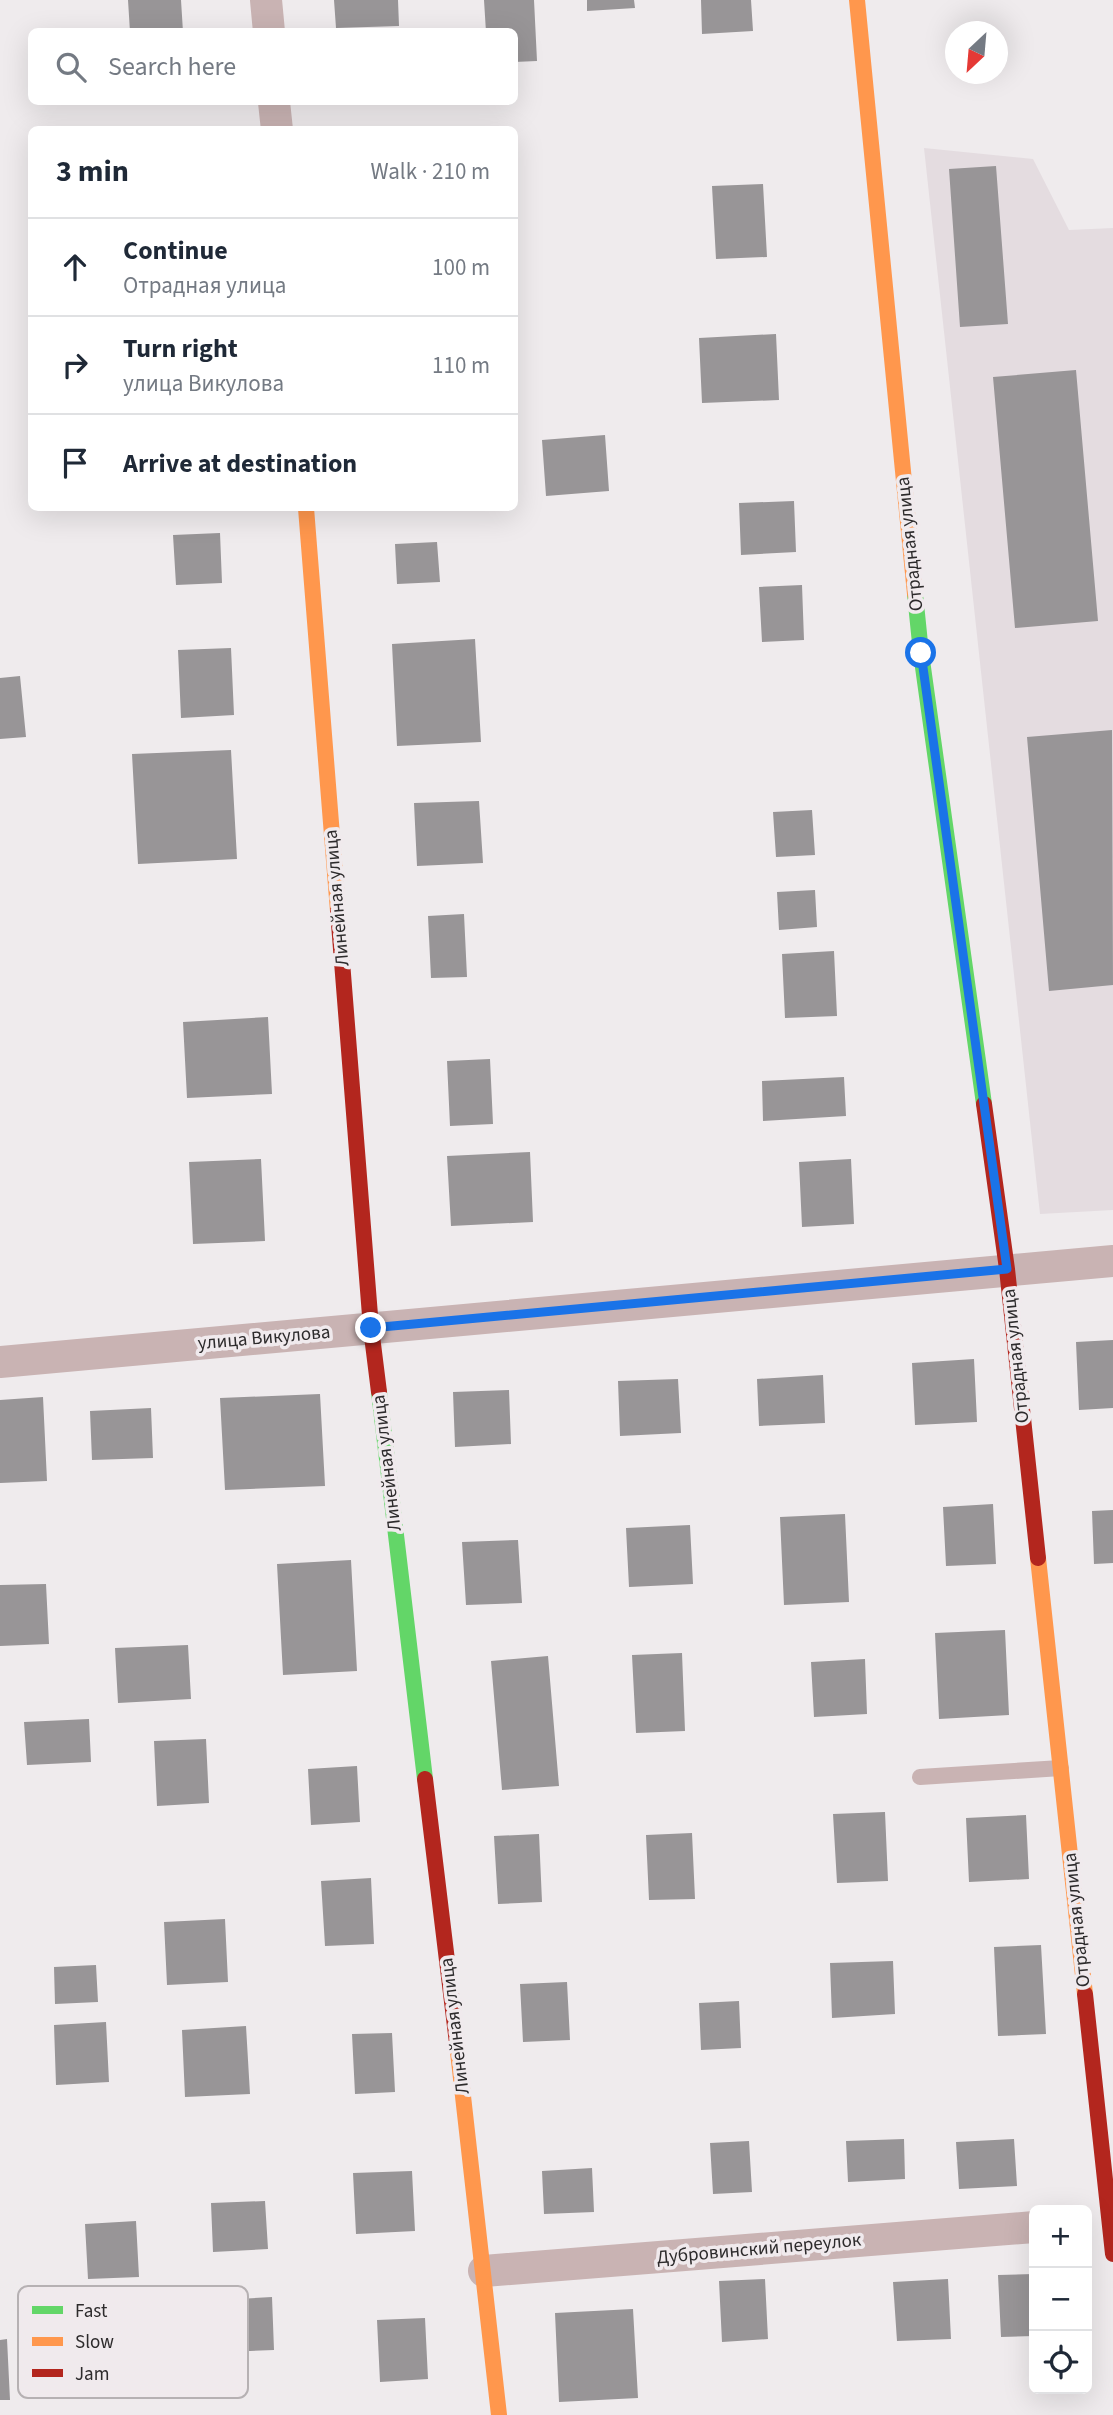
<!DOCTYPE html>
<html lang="en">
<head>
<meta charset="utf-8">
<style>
  body { margin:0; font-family:"Source Sans 3",sans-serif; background:#f2f2f3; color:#1f2937 }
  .controls { position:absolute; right:21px; bottom:21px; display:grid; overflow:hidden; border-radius:10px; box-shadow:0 7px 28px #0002 }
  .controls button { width:63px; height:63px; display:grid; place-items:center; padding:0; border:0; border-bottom:2px solid #e0e1e3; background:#fff; color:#1f2937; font:35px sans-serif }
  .compass { position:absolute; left:945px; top:21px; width:63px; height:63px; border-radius:50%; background:#fff; box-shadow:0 7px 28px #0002; rotate:206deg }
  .stop { position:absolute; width:21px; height:21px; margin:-16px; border:5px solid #1a73e8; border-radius:50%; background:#fff }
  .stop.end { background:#1a73e8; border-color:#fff; box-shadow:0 2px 7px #0008 }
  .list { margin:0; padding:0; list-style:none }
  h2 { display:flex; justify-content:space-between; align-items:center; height:91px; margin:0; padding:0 28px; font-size:30px }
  h2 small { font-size:23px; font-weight:400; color:#747a83 }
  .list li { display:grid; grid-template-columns:46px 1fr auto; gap:21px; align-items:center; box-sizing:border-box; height:98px; padding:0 28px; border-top:2px solid #e0e1e3 }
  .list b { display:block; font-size:26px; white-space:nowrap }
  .list p { margin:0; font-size:23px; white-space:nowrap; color:#747a83 }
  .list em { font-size:23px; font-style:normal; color:#747a83 }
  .icon { flex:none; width:38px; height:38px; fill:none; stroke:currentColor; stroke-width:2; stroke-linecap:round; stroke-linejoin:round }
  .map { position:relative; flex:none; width:1113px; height:2415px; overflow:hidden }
  .search { position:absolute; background:#fff; box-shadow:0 7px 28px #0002; left:28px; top:28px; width:490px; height:77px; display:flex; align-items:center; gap:18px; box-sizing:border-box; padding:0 24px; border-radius:10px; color:#747a83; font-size:26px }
  .panel { position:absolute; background:#fff; box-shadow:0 7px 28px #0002; left:28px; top:126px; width:490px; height:385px; border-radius:10px }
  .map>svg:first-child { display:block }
</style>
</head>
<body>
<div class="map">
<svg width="1113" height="2415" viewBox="0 0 1113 2415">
  <rect width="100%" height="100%" fill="#efebed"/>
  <path fill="#e4dce0" d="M 924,148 L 1033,159 L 1069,230 L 1113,228 L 1113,1210 L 1040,1214 Z"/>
  <path fill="#989597" d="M 128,0 L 181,0 L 183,32 L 130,32 Z
    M 334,0 L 398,0 L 399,26 L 336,28 Z
    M 484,0 L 534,0 L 537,61 L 514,62 L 514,32 L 486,32 Z
    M 587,0 L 634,0 L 635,8 L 587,11 Z
    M 701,0 L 751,0 L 753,31 L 702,34 Z
    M 996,166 L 1008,324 L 960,327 L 949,169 Z
    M 763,184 L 767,257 L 716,259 L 712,186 Z
    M 776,334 L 779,400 L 702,403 L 699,338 Z
    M 1076,370 L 1098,621 L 1015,628 L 993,377 Z
    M 605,435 L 609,491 L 546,496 L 542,440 Z
    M 794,501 L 796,552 L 741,555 L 739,503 Z
    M 220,533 L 222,583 L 176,585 L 173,535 Z
    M 437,542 L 440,582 L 397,584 L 395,544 Z
    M 802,585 L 804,640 L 762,642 L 759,587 Z
    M 475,639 L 481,742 L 397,746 L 392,644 Z
    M 231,648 L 234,715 L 181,718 L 178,650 Z
    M 20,676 L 26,737 L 0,739 L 0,678 Z
    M 1112,730 L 1113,985 L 1049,991 L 1027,737 Z
    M 231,750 L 237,859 L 138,864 L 132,754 Z
    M 479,801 L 483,863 L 417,866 L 414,803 Z
    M 812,810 L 815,855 L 776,857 L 773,812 Z
    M 815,890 L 817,927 L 779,930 L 777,892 Z
    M 464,914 L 467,977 L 431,978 L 428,916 Z
    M 834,951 L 837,1016 L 785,1018 L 782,954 Z
    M 268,1017 L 272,1094 L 187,1098 L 183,1022 Z
    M 490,1059 L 493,1124 L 450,1126 L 447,1061 Z
    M 844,1077 L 846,1116 L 763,1121 L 762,1081 Z
    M 530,1152 L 533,1222 L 451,1226 L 447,1156 Z
    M 261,1159 L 265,1241 L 193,1244 L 189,1162 Z
    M 851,1159 L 854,1224 L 802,1227 L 799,1162 Z
    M 1113,1340 L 1113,1408 L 1079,1410 L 1076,1342 Z
    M 974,1359 L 977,1422 L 915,1425 L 912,1363 Z
    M 823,1375 L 825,1423 L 759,1426 L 757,1379 Z
    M 678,1379 L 681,1433 L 620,1436 L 618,1381 Z
    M 509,1390 L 511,1444 L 455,1447 L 453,1392 Z
    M 320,1394 L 325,1486 L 225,1490 L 220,1398 Z
    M 43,1397 L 47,1481 L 0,1483 L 0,1400 Z
    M 151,1408 L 153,1458 L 92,1460 L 90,1411 Z
    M 993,1504 L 996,1564 L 946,1566 L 943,1507 Z
    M 1113,1510 L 1113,1563 L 1094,1564 L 1092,1511 Z
    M 845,1514 L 849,1602 L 784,1605 L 780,1517 Z
    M 690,1525 L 693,1584 L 629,1587 L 626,1528 Z
    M 518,1540 L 522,1603 L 466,1605 L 462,1542 Z
    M 351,1560 L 357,1671 L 283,1675 L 277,1564 Z
    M 46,1584 L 49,1644 L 0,1646 L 0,1585 Z
    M 1005,1630 L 1009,1715 L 939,1719 L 935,1633 Z
    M 188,1645 L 191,1699 L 118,1703 L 115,1648 Z
    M 682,1653 L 685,1731 L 636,1733 L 632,1655 Z
    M 548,1656 L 559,1786 L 502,1790 L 491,1661 Z
    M 865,1659 L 867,1714 L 814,1717 L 811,1662 Z
    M 89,1719 L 91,1762 L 27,1765 L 24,1722 Z
    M 206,1739 L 209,1803 L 157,1806 L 154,1741 Z
    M 357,1766 L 360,1822 L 311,1825 L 308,1769 Z
    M 885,1812 L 888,1881 L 837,1883 L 833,1814 Z
    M 1026,1815 L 1029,1879 L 969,1882 L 966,1818 Z
    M 692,1833 L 695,1899 L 649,1900 L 646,1835 Z
    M 539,1834 L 542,1902 L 498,1904 L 494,1836 Z
    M 371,1878 L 374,1944 L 325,1946 L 321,1881 Z
    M 225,1919 L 228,1982 L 167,1985 L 164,1922 Z
    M 1041,1945 L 1046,2034 L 998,2036 L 994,1947 Z
    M 893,1961 L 895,2014 L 832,2018 L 830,1963 Z
    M 96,1965 L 98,2002 L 55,2004 L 54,1967 Z
    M 567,1982 L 570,2040 L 523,2042 L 520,1984 Z
    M 739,2001 L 741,2048 L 701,2050 L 699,2003 Z
    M 106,2022 L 109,2082 L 56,2085 L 54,2025 Z
    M 246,2026 L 250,2094 L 185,2097 L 182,2030 Z
    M 392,2033 L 395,2092 L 355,2094 L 352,2034 Z
    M 904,2139 L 905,2179 L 848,2182 L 846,2141 Z
    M 1014,2139 L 1017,2186 L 959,2189 L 956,2142 Z
    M 749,2141 L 752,2192 L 713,2194 L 710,2143 Z
    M 592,2168 L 594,2212 L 544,2214 L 542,2171 Z
    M 412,2171 L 415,2231 L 356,2234 L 353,2173 Z
    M 265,2201 L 268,2249 L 213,2252 L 211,2203 Z
    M 136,2221 L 139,2277 L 88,2279 L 85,2224 Z
    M 1034,2274 L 1034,2336 L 1001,2337 L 998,2275 Z
    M 765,2279 L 768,2339 L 722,2342 L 719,2281 Z
    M 948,2279 L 951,2339 L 897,2341 L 893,2282 Z
    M 272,2297 L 274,2350 L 225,2352 L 221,2300 Z
    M 633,2309 L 638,2398 L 559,2402 L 555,2313 Z
    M 425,2318 L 428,2379 L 380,2382 L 377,2320 Z
    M 7,2339 L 10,2400 L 0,2400 L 0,2340 Z"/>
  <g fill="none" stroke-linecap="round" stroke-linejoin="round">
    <path stroke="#c9b3b3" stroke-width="16" d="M 920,1777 L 1061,1768"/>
    <path stroke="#c9b3b3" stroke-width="32" d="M 266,0 L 269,32
      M 274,102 L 277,130
      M 0,1362 L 1113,1261
      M 484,2271 L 1034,2227"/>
    <path stroke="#63d668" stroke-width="16" d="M 915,594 L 921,653 L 984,1104
      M 379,1392 L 425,1779"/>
    <path stroke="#ff974d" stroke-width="16" d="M 857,0 L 915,594
      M 306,508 L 338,911
      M 1038,1558 L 1085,1994
      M 457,2043 L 499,2415"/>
    <path stroke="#b3261e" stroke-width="16" d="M 338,911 L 371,1328 L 379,1392
      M 984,1104 L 1007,1269 L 1038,1558
      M 425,1779 L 457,2043
      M 1085,1994 L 1113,2254"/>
  </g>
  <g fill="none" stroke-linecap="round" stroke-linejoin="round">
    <path stroke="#1a73e8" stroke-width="9" d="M 371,1328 L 1007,1269 L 921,653"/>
  </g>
  <g text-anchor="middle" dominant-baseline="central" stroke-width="7" stroke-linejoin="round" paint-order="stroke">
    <g font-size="19" fill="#2d2b2c" stroke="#f0eaed">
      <text transform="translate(910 544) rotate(-96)">Отрадная улица</text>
      <text transform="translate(337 898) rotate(-95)">Линейная улица</text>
      <text transform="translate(264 1338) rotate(-5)">улица Викулова</text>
      <text transform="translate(1016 1356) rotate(-96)">Отрадная улица</text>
      <text transform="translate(387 1463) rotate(-97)">Линейная улица</text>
      <text transform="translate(1077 1920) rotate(-96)">Отрадная улица</text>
      <text transform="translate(455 2026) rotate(-97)">Линейная улица</text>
      <text transform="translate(759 2249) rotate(-5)">Дубровинский переулок</text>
    </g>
  </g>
  <rect x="18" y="2286" width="230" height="112" rx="10" fill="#f0eaed" stroke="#b6b1b3" stroke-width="2"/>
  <rect x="32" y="2306" width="31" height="8" fill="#63d668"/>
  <rect x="32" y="2337" width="31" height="9" fill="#ff974d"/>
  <rect x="32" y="2369" width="31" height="8" fill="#b3261e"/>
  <g font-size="19" fill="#2d2b2c">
    <text x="75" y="2317">Fast</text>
    <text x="75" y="2348">Slow</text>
    <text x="75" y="2380">Jam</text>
  </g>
</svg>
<div class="controls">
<button>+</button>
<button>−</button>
<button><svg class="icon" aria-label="locate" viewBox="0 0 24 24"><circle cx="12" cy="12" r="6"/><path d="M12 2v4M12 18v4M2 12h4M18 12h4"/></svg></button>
</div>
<svg class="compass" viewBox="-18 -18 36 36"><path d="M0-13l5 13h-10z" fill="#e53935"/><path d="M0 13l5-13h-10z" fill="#747a83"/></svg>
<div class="stop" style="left:921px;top:653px"></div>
<div class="stop end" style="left:371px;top:1328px"></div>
<div class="search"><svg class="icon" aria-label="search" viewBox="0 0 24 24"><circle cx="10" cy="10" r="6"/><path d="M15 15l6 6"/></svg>Search here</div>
<section class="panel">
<h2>3 min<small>Walk · 210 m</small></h2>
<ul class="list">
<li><svg class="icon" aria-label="ahead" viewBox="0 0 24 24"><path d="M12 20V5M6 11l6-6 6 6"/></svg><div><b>Continue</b><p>Отрадная улица</p></div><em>100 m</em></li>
<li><svg class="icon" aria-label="right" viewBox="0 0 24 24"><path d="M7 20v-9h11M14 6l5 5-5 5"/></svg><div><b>Turn right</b><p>улица Викулова</p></div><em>110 m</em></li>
<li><svg class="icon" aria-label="arrive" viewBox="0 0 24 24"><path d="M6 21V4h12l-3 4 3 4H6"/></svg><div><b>Arrive at destination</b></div></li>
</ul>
</section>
</div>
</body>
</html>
